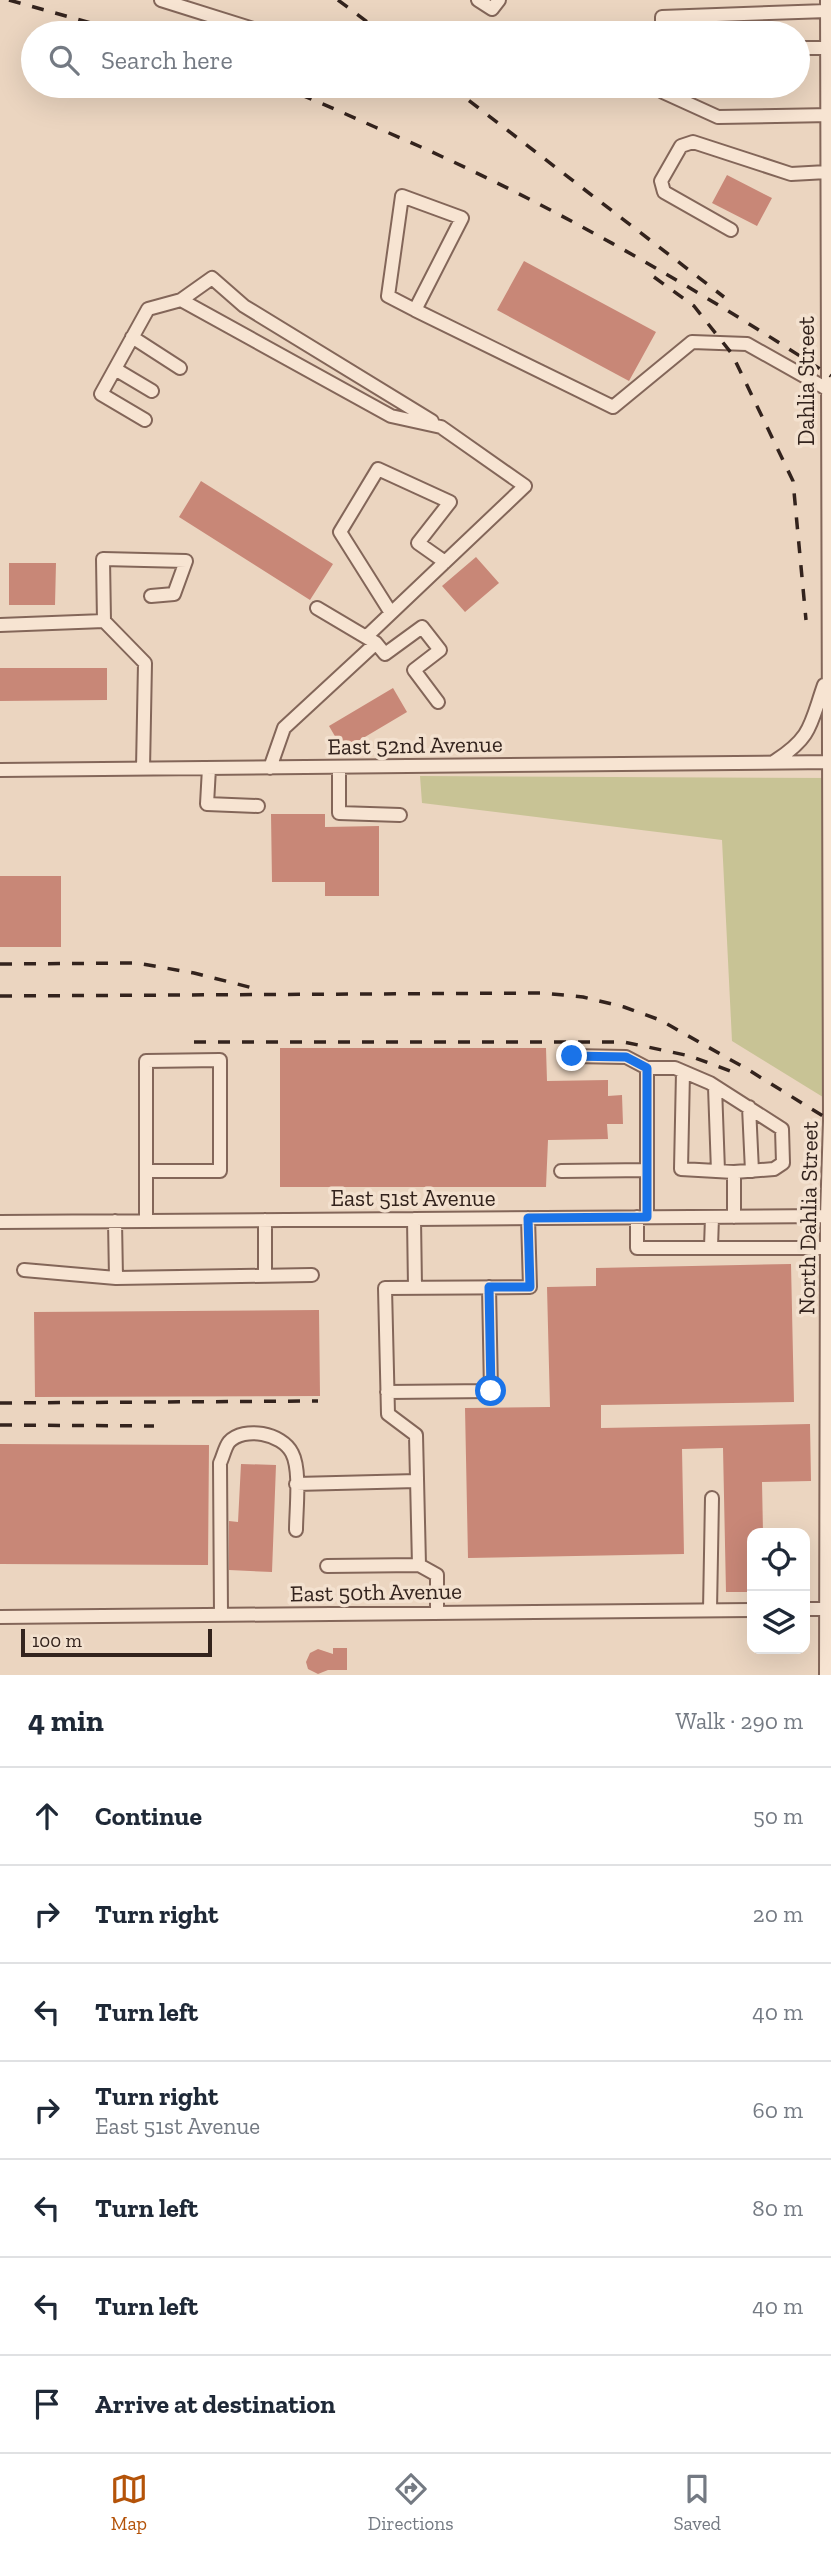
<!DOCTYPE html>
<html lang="en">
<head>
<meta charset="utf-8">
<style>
  body { margin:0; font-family:"Zilla Slab",serif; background:#f6f6f7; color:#1f2937 }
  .controls { position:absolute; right:21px; bottom:21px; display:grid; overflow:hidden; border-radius:14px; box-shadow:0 7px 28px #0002 }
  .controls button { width:63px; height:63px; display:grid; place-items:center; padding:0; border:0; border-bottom:2px solid #e0e1e3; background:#fff; color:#1f2937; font:35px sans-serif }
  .scale { position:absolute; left:21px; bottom:18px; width:191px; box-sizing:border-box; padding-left:7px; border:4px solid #33231d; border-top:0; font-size:19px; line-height:24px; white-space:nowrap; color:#33231d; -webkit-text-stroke:5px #f3e1cf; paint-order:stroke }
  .stop { position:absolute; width:21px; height:21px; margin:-16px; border:5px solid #1a73e8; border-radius:50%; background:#fff }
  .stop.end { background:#1a73e8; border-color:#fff; box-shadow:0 2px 7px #0008 }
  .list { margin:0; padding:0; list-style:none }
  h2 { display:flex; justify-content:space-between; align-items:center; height:91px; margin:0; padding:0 28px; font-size:30px }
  h2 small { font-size:23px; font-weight:400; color:#747a83 }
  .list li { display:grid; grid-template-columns:46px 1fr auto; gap:21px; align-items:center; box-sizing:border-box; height:98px; padding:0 28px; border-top:2px solid #e0e1e3 }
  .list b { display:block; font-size:26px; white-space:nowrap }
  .list p { margin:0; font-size:23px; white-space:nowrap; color:#747a83 }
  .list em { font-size:23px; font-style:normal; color:#747a83 }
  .icon { flex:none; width:38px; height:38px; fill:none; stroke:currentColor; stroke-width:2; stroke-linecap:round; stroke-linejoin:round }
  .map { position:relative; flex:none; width:831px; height:1675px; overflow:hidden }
  .search { position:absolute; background:#fff; box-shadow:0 7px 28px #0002; left:21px; right:21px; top:21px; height:77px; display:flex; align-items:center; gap:18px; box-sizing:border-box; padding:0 24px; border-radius:38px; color:#747a83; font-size:26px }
  .sheet { height:777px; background:#fff }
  nav { display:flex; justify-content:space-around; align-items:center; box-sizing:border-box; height:98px; border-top:2px solid #e0e1e3; background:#fff; font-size:19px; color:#747a83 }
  nav a { display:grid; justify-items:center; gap:4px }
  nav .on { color:#b45309 }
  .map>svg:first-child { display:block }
</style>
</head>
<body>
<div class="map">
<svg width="831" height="1675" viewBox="0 0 831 1675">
  <rect width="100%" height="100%" fill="#ebd5c0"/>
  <path fill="#c8c395" d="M 420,776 L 831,778 L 831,1102 L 732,1041 L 722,840 L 422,803 Z"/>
  <path fill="#c88777" d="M 693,86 L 744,86 L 744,96 L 693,95 Z
    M 727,175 L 772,198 L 757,226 L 712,203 Z
    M 524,261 L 656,332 L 629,381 L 497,310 Z
    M 201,481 L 333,564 L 310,600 L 179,517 Z
    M 476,557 L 499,583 L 465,612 L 442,586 Z
    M 9,563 L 56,563 L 55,605 L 9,605 Z
    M 0,668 L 107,668 L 107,700 L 0,701 Z
    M 393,688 L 407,712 L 343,750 L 329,726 Z
    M 271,814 L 325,814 L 325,827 L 379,826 L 379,896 L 325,896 L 325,882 L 272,882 Z
    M 0,876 L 61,876 L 61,947 L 0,947 Z
    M 280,1048 L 546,1048 L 547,1081 L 608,1080 L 608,1096 L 622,1095 L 623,1124 L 607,1124 L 608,1139 L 548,1140 L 546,1187 L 280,1187 Z
    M 791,1264 L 794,1402 L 601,1405 L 601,1428 L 810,1424 L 811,1481 L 762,1482 L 763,1533 L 752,1533 L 752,1592 L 726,1592 L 723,1448 L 682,1449 L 684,1554 L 468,1558 L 465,1408 L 550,1407 L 547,1287 L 596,1286 L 596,1268 Z
    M 319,1310 L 320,1396 L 35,1397 L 34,1312 Z
    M 0,1444 L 209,1445 L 208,1565 L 0,1564 Z
    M 241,1464 L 276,1465 L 272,1572 L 229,1570 L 229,1521 L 238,1522 Z
    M 333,1648 L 347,1648 L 347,1670 L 328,1670 L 318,1674 L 308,1669 L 306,1662 L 310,1653 L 318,1649 L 333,1654 Z"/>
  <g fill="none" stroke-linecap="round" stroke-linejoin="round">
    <g stroke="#836659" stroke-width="16">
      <path id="minor" d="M 161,0 L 266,33
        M 478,0 L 492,9 L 499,0
        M 662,33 L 662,17 L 827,11
        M 798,48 L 827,48
        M 663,86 L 663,92 L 718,117 L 831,115
        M 731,230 L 664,192 L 661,181 L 681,146 L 693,142 L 791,174 L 827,172
        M 181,300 L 212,278 L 244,306 L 432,421
        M 415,310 L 462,218 L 402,196 L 388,296 L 415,310 L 613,407 L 692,342 L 747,344 L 827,389
        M 132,337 L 180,368
        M 115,369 L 152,391
        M 145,420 L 101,394 L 148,309 L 181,300 L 391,416 L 441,427 L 525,486 L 366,637
        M 391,613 L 340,532 L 378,469 L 450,502 L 418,543 L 445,562
        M 104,621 L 103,559 L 186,561 L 174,594 L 151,596
        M 0,625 L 104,621 L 145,663 L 143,769
        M 376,643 L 385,654 L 422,627 L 440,650 L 414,670 L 438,702
        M 775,761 C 812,737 810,725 824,685
        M 339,767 L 339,813 L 400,815
        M 209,768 L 207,804 L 258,806
        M 270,768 L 284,728 L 376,643 L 317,608
        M 0,770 L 831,762
        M 572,1056 L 626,1057 L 647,1068
        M 683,1072 L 681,1169 L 734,1172
        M 715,1087 L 718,1171
        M 749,1107 L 752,1171
        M 146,1171 L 220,1171 L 220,1060 L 146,1061 L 146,1221
        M 561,1171 L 647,1170
        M 637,1217 L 637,1248 L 827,1248
        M 647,1217 L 647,1068 L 675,1068 L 710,1083 L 782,1129 L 783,1163 L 774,1169 L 734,1172 L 734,1217
        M 414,1219 L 415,1287
        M 265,1220 L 265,1276
        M 115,1221 L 116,1278
        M 0,1222 L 827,1216
        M 711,1247 L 712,1217
        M 24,1270 L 116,1278 L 312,1275
        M 387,1392 L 491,1391 L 489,1287
        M 296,1484 L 417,1481
        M 419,1565 L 437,1575 L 437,1613
        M 327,1566 L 419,1565 L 416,1435 L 388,1414 L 385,1288 L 530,1287 L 528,1218
        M 805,1609 L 826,1609
        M 710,1610 L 712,1498
        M 221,1615 L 220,1463 C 223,1457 225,1447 229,1442 C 244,1426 282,1433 292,1453 C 301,1470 296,1510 296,1530
        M 0,1617 L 752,1610
        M 826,1675 L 827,1216 L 830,1121 L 827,0"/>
    </g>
    <use href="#minor" stroke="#f7e4d2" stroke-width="12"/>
    <path stroke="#33231d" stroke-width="3.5" stroke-dasharray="12 12" stroke-linecap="butt" d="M 9,0 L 126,33
      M 338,0 L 382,33
      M 278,86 C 311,98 343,113 375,127 C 536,195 685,281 831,376
      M 450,86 L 724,297
      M 654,277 L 694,306 L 732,354 L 793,481 L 806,620
      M 0,964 L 137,963 L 194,973 L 253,988
      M 0,996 L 543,993 L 583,997 L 624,1007 L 660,1020 L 747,1069 L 831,1121
      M 194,1042 L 624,1042 L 690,1056 L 741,1075
      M 0,1403 L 318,1401
      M 0,1425 L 154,1426"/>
  </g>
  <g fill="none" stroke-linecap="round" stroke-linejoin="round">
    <path stroke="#1a73e8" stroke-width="9" d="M 491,1391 L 489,1287 L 530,1287 L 528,1218 L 647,1217 L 647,1068 L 626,1057 L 572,1056"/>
  </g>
  <g text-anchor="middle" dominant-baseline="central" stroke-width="7" stroke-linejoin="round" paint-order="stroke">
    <g font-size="23" fill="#33231d" stroke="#f3e1cf">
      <text transform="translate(806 381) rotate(-90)">Dahlia Street</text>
      <text transform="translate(415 745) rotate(-1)">East 52nd Avenue</text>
      <text x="413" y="1198">East 51st Avenue</text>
      <text transform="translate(808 1218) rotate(-89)">North Dahlia Street</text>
      <text transform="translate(376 1592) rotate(-1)">East 50th Avenue</text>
    </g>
  </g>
</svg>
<div class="controls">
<button><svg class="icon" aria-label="locate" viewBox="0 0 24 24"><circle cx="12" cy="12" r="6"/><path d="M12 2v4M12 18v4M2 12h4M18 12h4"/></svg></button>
<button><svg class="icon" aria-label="layers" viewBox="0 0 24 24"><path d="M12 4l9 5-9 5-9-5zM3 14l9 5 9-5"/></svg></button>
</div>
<div class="scale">100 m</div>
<div class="stop" style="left:491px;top:1391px"></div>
<div class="stop end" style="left:572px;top:1056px"></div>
<div class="search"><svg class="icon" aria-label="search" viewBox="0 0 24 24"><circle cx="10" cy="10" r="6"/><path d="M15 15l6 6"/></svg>Search here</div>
</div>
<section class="sheet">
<h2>4 min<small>Walk · 290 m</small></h2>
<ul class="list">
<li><svg class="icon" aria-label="ahead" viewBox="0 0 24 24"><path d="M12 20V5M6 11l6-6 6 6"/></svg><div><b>Continue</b></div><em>50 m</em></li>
<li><svg class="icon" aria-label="right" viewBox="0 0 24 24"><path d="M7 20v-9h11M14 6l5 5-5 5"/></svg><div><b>Turn right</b></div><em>20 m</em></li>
<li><svg class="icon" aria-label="left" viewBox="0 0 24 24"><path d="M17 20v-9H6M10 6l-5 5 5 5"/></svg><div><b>Turn left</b></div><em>40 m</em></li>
<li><svg class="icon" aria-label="right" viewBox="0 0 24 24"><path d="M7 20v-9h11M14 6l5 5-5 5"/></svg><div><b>Turn right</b><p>East 51st Avenue</p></div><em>60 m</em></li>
<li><svg class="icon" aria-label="left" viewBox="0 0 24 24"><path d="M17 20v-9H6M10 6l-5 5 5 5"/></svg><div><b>Turn left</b></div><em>80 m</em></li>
<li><svg class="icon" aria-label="left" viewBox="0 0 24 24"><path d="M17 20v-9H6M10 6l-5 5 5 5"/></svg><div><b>Turn left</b></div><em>40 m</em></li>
<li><svg class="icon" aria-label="arrive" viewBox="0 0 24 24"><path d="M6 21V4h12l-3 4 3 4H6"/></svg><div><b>Arrive at destination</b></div></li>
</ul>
</section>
<nav>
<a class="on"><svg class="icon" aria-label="map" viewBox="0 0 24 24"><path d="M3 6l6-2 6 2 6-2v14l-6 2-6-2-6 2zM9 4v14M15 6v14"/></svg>Map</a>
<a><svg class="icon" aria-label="directions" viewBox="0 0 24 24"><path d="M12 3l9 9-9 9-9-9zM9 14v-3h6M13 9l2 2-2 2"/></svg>Directions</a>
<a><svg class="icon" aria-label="saved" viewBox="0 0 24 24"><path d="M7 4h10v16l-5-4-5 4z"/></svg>Saved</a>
</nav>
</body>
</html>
